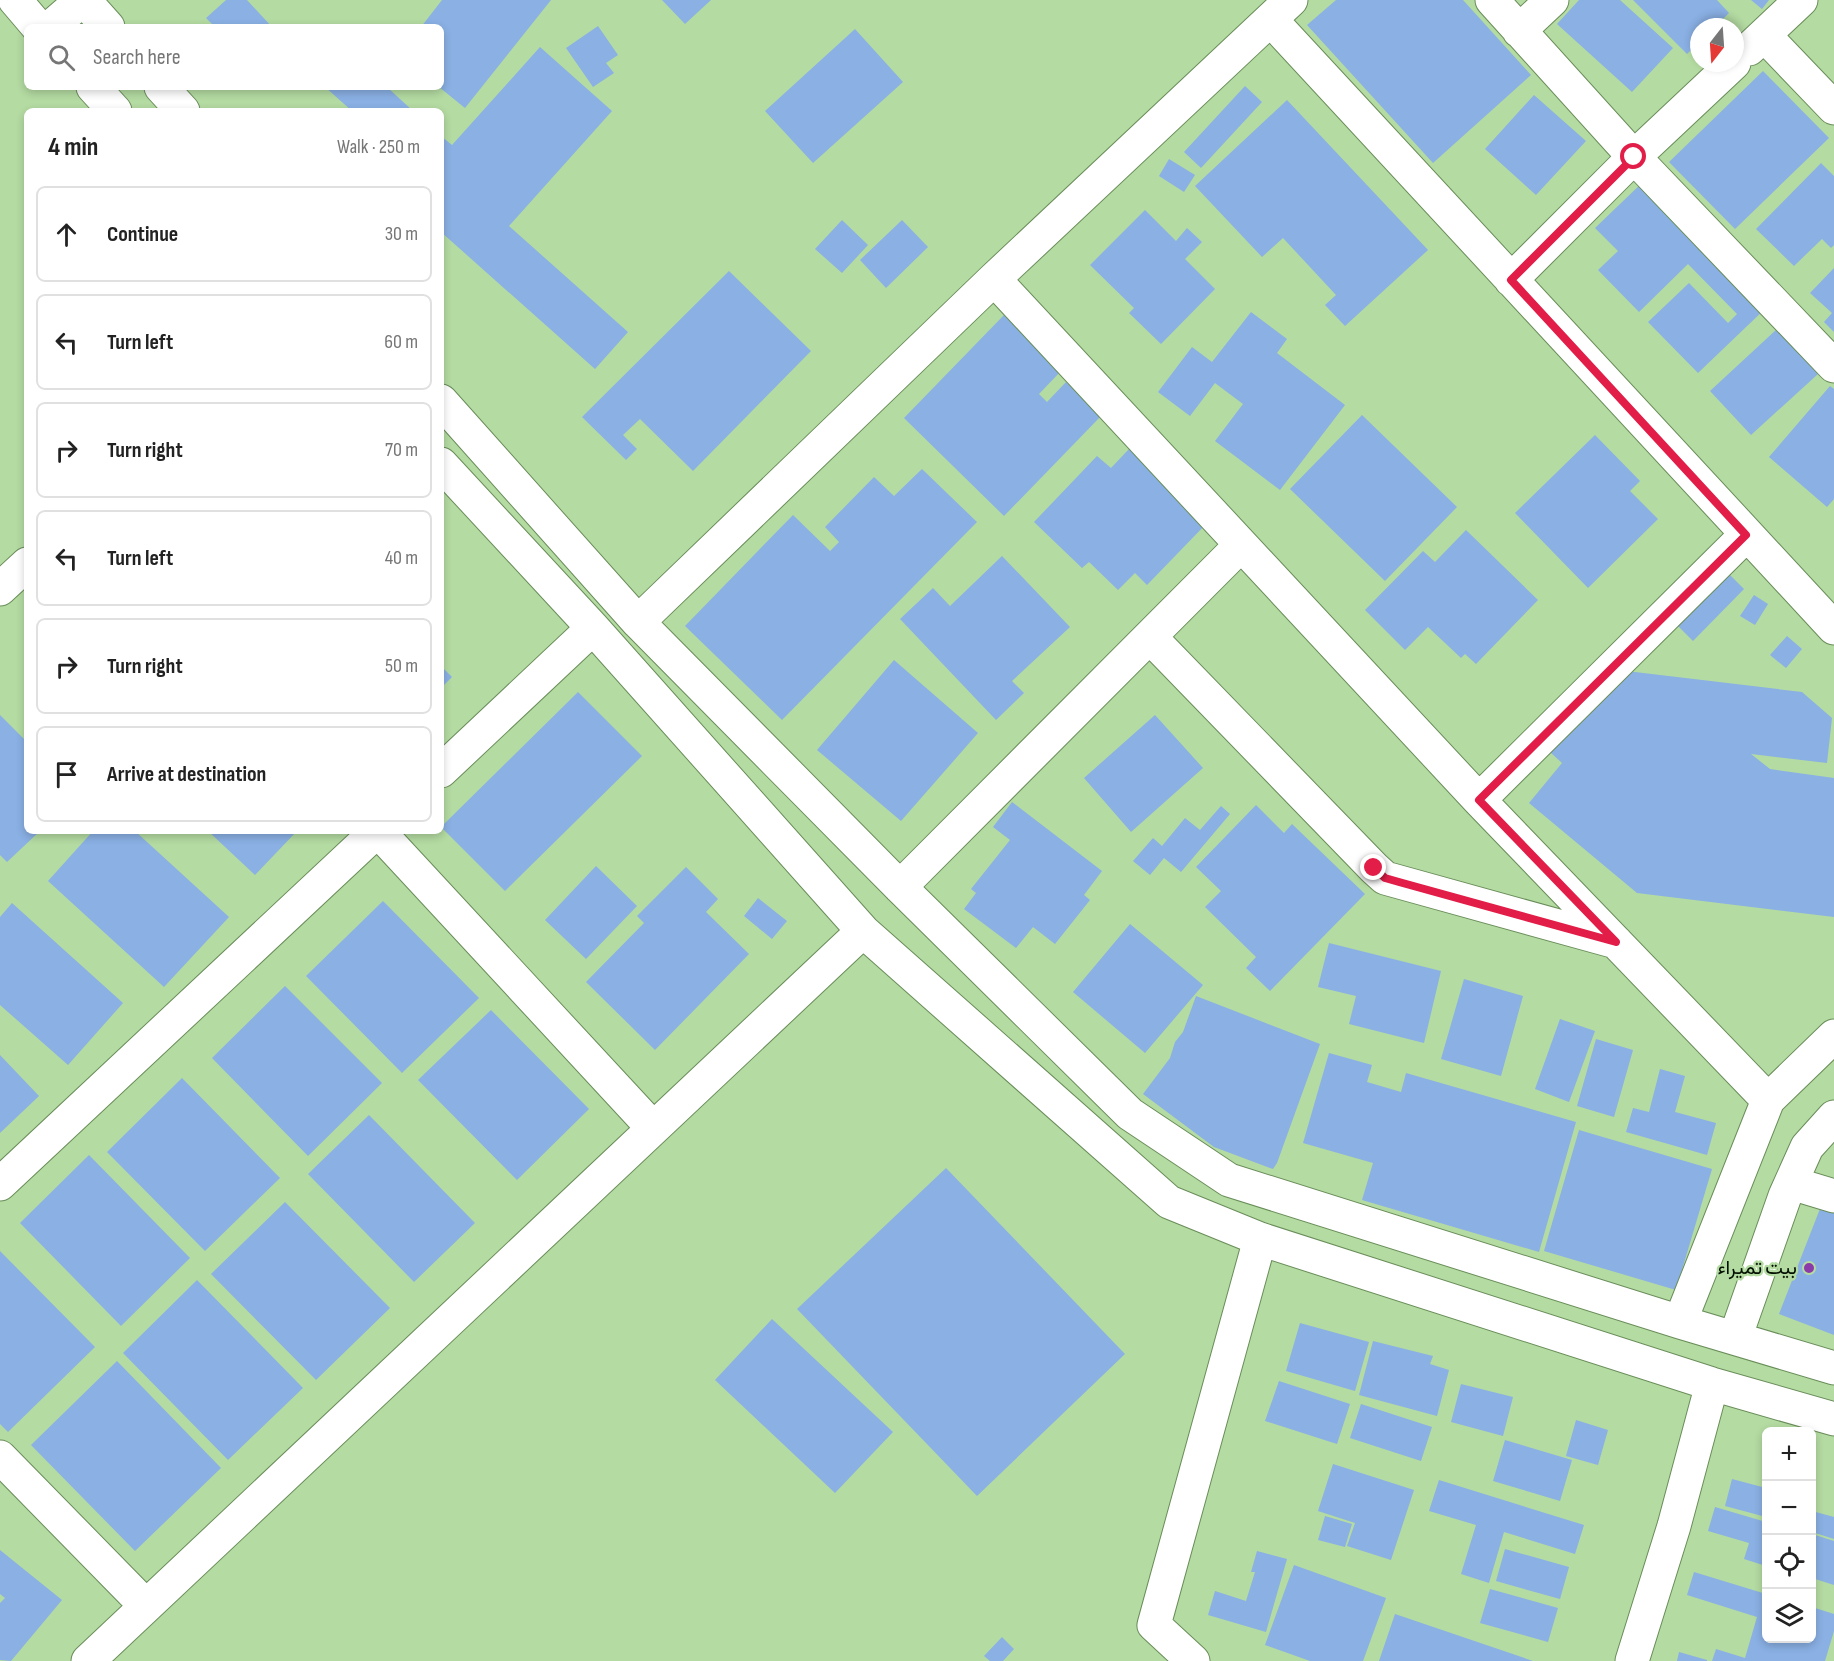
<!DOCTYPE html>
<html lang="en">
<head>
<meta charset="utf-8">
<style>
  body { margin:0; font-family:"Sofia Sans Condensed",Vazirmatn,sans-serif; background:#f2f2f2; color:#222 }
  .controls { position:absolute; right:18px; bottom:18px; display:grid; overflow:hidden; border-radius:9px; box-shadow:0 3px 9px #0003 }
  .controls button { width:54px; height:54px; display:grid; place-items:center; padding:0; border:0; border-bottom:2px solid #e0e0e0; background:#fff; color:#222; font:30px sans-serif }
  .compass { position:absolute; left:1690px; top:18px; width:54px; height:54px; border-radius:50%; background:#fff; box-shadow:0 3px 9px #0003; rotate:197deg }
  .stop { position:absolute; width:18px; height:18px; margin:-14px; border:4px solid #e11d48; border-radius:50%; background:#fff }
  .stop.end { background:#e11d48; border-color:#fff; box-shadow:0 2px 6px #0008 }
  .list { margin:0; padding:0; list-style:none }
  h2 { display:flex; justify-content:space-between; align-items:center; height:78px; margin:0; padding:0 24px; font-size:26px }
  h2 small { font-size:20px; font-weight:400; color:#767676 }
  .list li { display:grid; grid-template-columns:39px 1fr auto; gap:18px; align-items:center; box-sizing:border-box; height:96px; margin:0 12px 12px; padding:0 12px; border:2px solid #e0e0e0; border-radius:9px }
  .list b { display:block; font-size:22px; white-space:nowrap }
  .list em { font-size:20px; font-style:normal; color:#767676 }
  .icon { flex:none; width:33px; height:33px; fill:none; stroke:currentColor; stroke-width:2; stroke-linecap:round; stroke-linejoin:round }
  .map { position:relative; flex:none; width:1834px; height:1661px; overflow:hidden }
  .search { position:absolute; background:#fff; box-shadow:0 3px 9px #0003; left:24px; top:24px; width:420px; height:66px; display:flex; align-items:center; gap:15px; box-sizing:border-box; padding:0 21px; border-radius:9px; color:#767676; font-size:22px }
  .panel { position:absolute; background:#fff; box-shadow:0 3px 9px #0003; left:24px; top:108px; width:420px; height:726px; border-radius:9px }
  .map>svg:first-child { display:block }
</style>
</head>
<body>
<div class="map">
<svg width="1834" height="1661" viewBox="0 0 1834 1661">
  <rect width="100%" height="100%" fill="#b4dba2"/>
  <path fill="#8ab0e4" d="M 226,0 L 247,0 L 272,27 L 215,27 L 206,18 Z
    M 442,0 L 551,0 L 465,108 L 439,87 L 441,87 L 441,27 L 421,27 Z
    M 662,0 L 711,0 L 685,24 Z
    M 1336,0 L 1463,0 L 1531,75 L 1433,163 L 1307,25 Z
    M 1579,0 L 1620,0 L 1673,48 L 1632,92 L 1557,24 Z
    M 1633,0 L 1717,0 L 1729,13 L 1715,27 L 1699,27 L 1699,42 L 1687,54 Z
    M 1751,0 L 1769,0 L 1762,9 Z
    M 598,26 L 618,55 L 606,63 L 614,73 L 593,87 L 566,48 Z
    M 855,29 L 903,82 L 813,163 L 765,111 Z
    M 540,47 L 612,111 L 509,226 L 628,332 L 595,369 L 441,232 L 441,136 L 452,145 Z
    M 1763,71 L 1829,138 L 1735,229 L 1669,162 Z
    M 1245,86 L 1262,102 L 1201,168 L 1184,152 Z
    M 325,87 L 387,87 L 413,111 L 352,111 Z
    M 1534,95 L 1586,141 L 1536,195 L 1485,149 Z
    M 1287,100 L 1428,250 L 1345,326 L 1325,305 L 1336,295 L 1283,238 L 1262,257 L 1195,186 Z
    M 1169,159 L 1195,175 L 1184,192 L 1159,176 Z
    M 1821,163 L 1834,176 L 1834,245 L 1831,248 L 1822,239 L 1794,266 L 1756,229 Z
    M 1645,180 L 1768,306 L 1698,373 L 1648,322 L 1689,283 L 1728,323 L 1737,314 L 1688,264 L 1639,312 L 1598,270 L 1618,251 L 1595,228 Z
    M 1145,210 L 1176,241 L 1187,228 L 1202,242 L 1185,259 L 1215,289 L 1161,344 L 1129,313 L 1134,308 L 1090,265 Z
    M 842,220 L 868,245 L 842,273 L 815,249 Z
    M 902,220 L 928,247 L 886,288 L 860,260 Z
    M 1834,268 L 1834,332 L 1824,322 L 1832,313 L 1810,293 Z
    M 729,271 L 811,351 L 693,471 L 640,419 L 623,435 L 637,449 L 626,460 L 582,417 Z
    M 1251,312 L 1287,339 L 1277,353 L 1345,405 L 1280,490 L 1215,441 L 1243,404 L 1215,383 L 1190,416 L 1158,392 L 1192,347 L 1212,362 Z
    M 1004,315 L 1061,371 L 1039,394 L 1047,402 L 1066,382 L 1101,416 L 1004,516 L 904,418 Z
    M 1777,329 L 1818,374 L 1751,435 L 1710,391 Z
    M 1830,386 L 1834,389 L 1834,499 L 1827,507 L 1769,457 Z
    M 1362,415 L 1457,507 L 1385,581 L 1290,489 Z
    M 1595,435 L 1640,481 L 1630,491 L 1658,519 L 1588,588 L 1515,513 Z
    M 1129,449 L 1207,523 L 1147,585 L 1135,573 L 1118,590 L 1089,562 L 1082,568 L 1034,522 L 1097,456 L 1111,468 Z
    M 922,469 L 977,522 L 782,720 L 685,626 L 793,515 L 830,551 L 839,542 L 825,527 L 874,477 L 894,496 Z
    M 1466,530 L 1538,600 L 1476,664 L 1465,654 L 1461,658 L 1428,627 L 1405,650 L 1365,610 L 1423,551 L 1435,562 Z
    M 1002,556 L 1070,627 L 1012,681 L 1024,693 L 996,720 L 900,619 L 933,588 L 950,606 Z
    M 1723,568 L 1744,589 L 1693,641 L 1672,620 Z
    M 1754,595 L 1768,604 L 1755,625 L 1740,616 Z
    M 1787,636 L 1802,649 L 1786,668 L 1770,655 Z
    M 894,660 L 978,733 L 901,821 L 817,750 Z
    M 441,666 L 452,677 L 441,688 Z
    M 1618,670 L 1802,692 L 1832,718 L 1827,763 L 1751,754 L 1770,769 L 1834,778 L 1834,917 L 1637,893 L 1529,803 L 1562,763 L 1550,752 Z
    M 578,692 L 642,756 L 505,891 L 441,827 Z
    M 0,715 L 27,742 L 27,831 L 40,831 L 7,862 L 0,855 Z
    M 1155,715 L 1203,768 L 1131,832 L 1084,778 Z
    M 1012,802 L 1102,871 L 1084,895 L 1090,900 L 1055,944 L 1033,927 L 1016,948 L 964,909 L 976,893 L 971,889 L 1010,840 L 993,827 Z
    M 1256,805 L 1284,833 L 1292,824 L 1365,894 L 1270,991 L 1246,968 L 1256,957 L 1205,907 L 1221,891 L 1196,867 Z
    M 1221,806 L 1230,814 L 1181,872 L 1164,858 L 1150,875 L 1133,861 L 1153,838 L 1162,846 L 1185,818 L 1200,830 Z
    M 93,831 L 135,831 L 229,917 L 164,987 L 48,881 Z
    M 208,831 L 297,831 L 255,875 Z
    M 596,866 L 637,906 L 586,959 L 545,920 Z
    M 686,867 L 718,899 L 706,912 L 749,954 L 655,1050 L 586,982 L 644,923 L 637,916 Z
    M 758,898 L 787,921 L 772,939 L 744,916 Z
    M 383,901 L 479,998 L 402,1073 L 306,976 Z
    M 12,903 L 123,1003 L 68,1065 L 0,1005 L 0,917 Z
    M 1130,924 L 1203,985 L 1145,1053 L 1073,992 Z
    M 1329,943 L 1441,971 L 1424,1043 L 1349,1024 L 1356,996 L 1318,987 Z
    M 1464,979 L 1523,996 L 1501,1076 L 1441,1059 Z
    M 285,986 L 382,1083 L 308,1156 L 212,1058 Z
    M 1196,996 L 1320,1044 L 1277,1163 L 1273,1169 L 1214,1147 L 1143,1094 L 1170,1058 L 1175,1042 L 1183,1032 Z
    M 491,1010 L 589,1109 L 517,1180 L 418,1080 Z
    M 1560,1019 L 1595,1031 L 1569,1102 L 1535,1089 Z
    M 1596,1039 L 1633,1050 L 1614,1117 L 1577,1106 Z
    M 1329,1053 L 1372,1065 L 1367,1082 L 1401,1092 L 1406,1073 L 1576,1122 L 1539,1252 L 1362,1200 L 1373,1163 L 1303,1143 Z
    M 0,1055 L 39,1096 L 0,1133 Z
    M 1660,1069 L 1685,1076 L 1675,1112 L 1716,1123 L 1707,1155 L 1626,1132 L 1633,1108 L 1649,1112 Z
    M 182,1078 L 280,1178 L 205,1251 L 107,1152 Z
    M 369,1115 L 475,1223 L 414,1282 L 308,1174 Z
    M 1579,1130 L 1712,1169 L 1676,1290 L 1544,1251 Z
    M 89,1155 L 190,1258 L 121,1326 L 20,1223 Z
    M 946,1168 L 1125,1354 L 977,1496 L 797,1309 Z
    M 1823,1201 L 1834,1205 L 1834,1335 L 1779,1314 Z
    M 285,1202 L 390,1308 L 316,1380 L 211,1274 Z
    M 0,1251 L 95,1347 L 8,1432 L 0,1424 Z
    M 197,1280 L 303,1388 L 228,1460 L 123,1353 Z
    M 772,1319 L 893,1432 L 835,1493 L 715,1380 Z
    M 1300,1323 L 1369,1342 L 1355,1391 L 1286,1371 Z
    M 1373,1341 L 1433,1356 L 1430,1364 L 1449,1370 L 1437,1416 L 1359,1395 Z
    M 117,1361 L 221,1468 L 135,1551 L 31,1445 Z
    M 1279,1381 L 1350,1404 L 1337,1444 L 1265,1421 Z
    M 1461,1384 L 1513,1397 L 1503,1436 L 1451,1422 Z
    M 1361,1404 L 1432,1427 L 1421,1461 L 1350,1438 Z
    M 1576,1420 L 1608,1430 L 1598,1465 L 1566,1456 Z
    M 1505,1440 L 1572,1460 L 1560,1501 L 1493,1481 Z
    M 1333,1464 L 1414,1490 L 1391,1560 L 1347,1546 L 1355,1523 L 1318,1511 Z
    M 1732,1479 L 1766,1488 L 1766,1517 L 1725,1506 Z
    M 1439,1480 L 1584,1525 L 1575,1554 L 1504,1532 L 1489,1583 L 1461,1574 L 1476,1525 L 1429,1511 Z
    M 1715,1507 L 1766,1522 L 1766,1566 L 1744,1559 L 1749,1543 L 1708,1531 Z
    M 1812,1511 L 1834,1517 L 1834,1539 L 1812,1532 Z
    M 1325,1516 L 1352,1524 L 1345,1547 L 1318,1540 Z
    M 1812,1534 L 1834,1541 L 1834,1585 L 1812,1578 Z
    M 1505,1549 L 1569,1567 L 1560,1599 L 1496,1581 Z
    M 0,1550 L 62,1600 L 11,1661 L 0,1660 L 0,1603 L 5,1598 L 0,1594 Z
    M 1257,1551 L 1287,1559 L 1266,1632 L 1208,1615 L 1215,1591 L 1246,1601 L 1255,1572 L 1251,1572 Z
    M 1294,1565 L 1386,1598 L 1363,1661 L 1310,1661 L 1265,1645 Z
    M 1694,1572 L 1766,1594 L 1766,1638 L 1812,1638 L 1812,1607 L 1834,1614 L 1834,1631 L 1825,1661 L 1712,1661 L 1716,1649 L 1745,1658 L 1757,1617 L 1687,1595 Z
    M 1490,1589 L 1558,1608 L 1548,1642 L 1480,1623 Z
    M 1395,1614 L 1533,1661 L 1379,1661 Z
    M 1002,1637 L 1014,1649 L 1003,1661 L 990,1661 L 984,1656 Z
    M 1679,1652 L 1707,1660 L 1707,1661 L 1677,1661 Z"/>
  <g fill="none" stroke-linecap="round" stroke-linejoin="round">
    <g stroke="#698d59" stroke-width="35">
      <path id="minor" d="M 15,0 L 38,27
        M 84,0 L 108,27
        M 1492,0 L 1634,157 L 1834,366
        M 1271,20 L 1834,628
        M 51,27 L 82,0
        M 1519,31 L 1552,0
        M 1764,35 L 1834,108
        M 1749,49 L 1801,0
        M 93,87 L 115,111
        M 161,87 L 183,111
        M 994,279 L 1479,800 L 1768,1100
        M 1511,280 L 1634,157 L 1734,63
        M 441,401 L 638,622 L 900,887 L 1130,1114 L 1229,1180 L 1680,1322 L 1834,1368
        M 441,464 L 593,628 L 863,931 L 1169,1202 L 1260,1239 L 1712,1384 L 1834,1419
        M 0,589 L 27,564
        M 638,622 L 994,279 L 1291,0
        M 1150,637 L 1374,868 L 1385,878 L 1616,942
        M 441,771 L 593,628
        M 1479,800 L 1746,535
        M 378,831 L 653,1128
        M 900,887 L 1241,545
        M 1791,1183 L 1834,1196
        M 0,1184 L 377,831
        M 1680,1322 L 1768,1100 L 1834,1036
        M 1735,1338 L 1785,1196 L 1807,1147 L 1834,1117
        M 0,1457 L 146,1606
        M 88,1661 L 863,931
        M 1193,1661 L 1154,1625 L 1260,1239
        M 1632,1661 L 1674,1526 L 1712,1384"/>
    </g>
    <use href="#minor" stroke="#fff" stroke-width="33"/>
  </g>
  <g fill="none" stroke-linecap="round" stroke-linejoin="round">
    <path stroke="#e11d48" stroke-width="8" d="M 1374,868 L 1385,878 L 1399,882 L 1616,942 L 1479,800 L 1746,535 L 1511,280 L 1634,157"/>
  </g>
  <circle fill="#8c3aa9" stroke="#b4dba2" stroke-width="2" cx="1809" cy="1268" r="6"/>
  <g text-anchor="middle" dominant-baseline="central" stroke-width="4.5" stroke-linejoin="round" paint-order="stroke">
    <g font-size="20" fill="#041001" stroke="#b4dba2" text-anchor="end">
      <text x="1797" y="1268">بيت تميراء</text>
    </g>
  </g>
</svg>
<div class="controls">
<button>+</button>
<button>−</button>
<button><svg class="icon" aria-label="locate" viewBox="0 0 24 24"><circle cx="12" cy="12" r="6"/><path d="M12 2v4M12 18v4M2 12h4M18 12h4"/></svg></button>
<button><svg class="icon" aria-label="layers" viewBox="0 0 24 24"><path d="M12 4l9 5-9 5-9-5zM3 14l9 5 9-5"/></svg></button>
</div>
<svg class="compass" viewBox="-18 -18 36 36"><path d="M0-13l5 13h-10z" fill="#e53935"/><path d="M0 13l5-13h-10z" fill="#767676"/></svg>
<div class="stop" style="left:1634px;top:157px"></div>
<div class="stop end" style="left:1374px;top:868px"></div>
<div class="search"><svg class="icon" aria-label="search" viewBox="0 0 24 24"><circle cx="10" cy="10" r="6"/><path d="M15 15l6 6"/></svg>Search here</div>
<section class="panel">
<h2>4 min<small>Walk · 250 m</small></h2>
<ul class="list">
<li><svg class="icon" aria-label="ahead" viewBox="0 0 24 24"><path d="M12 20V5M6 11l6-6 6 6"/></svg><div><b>Continue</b></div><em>30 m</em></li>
<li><svg class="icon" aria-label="left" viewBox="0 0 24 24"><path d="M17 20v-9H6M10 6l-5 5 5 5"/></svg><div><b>Turn left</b></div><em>60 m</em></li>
<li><svg class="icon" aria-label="right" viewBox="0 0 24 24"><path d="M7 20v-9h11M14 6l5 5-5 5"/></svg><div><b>Turn right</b></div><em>70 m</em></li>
<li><svg class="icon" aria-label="left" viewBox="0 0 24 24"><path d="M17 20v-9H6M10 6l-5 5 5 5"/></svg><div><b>Turn left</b></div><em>40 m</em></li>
<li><svg class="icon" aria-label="right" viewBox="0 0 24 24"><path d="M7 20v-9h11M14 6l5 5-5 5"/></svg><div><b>Turn right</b></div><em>50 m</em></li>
<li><svg class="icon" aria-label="arrive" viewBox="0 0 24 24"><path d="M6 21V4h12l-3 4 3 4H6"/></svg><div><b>Arrive at destination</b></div></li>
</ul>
</section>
</div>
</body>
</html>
